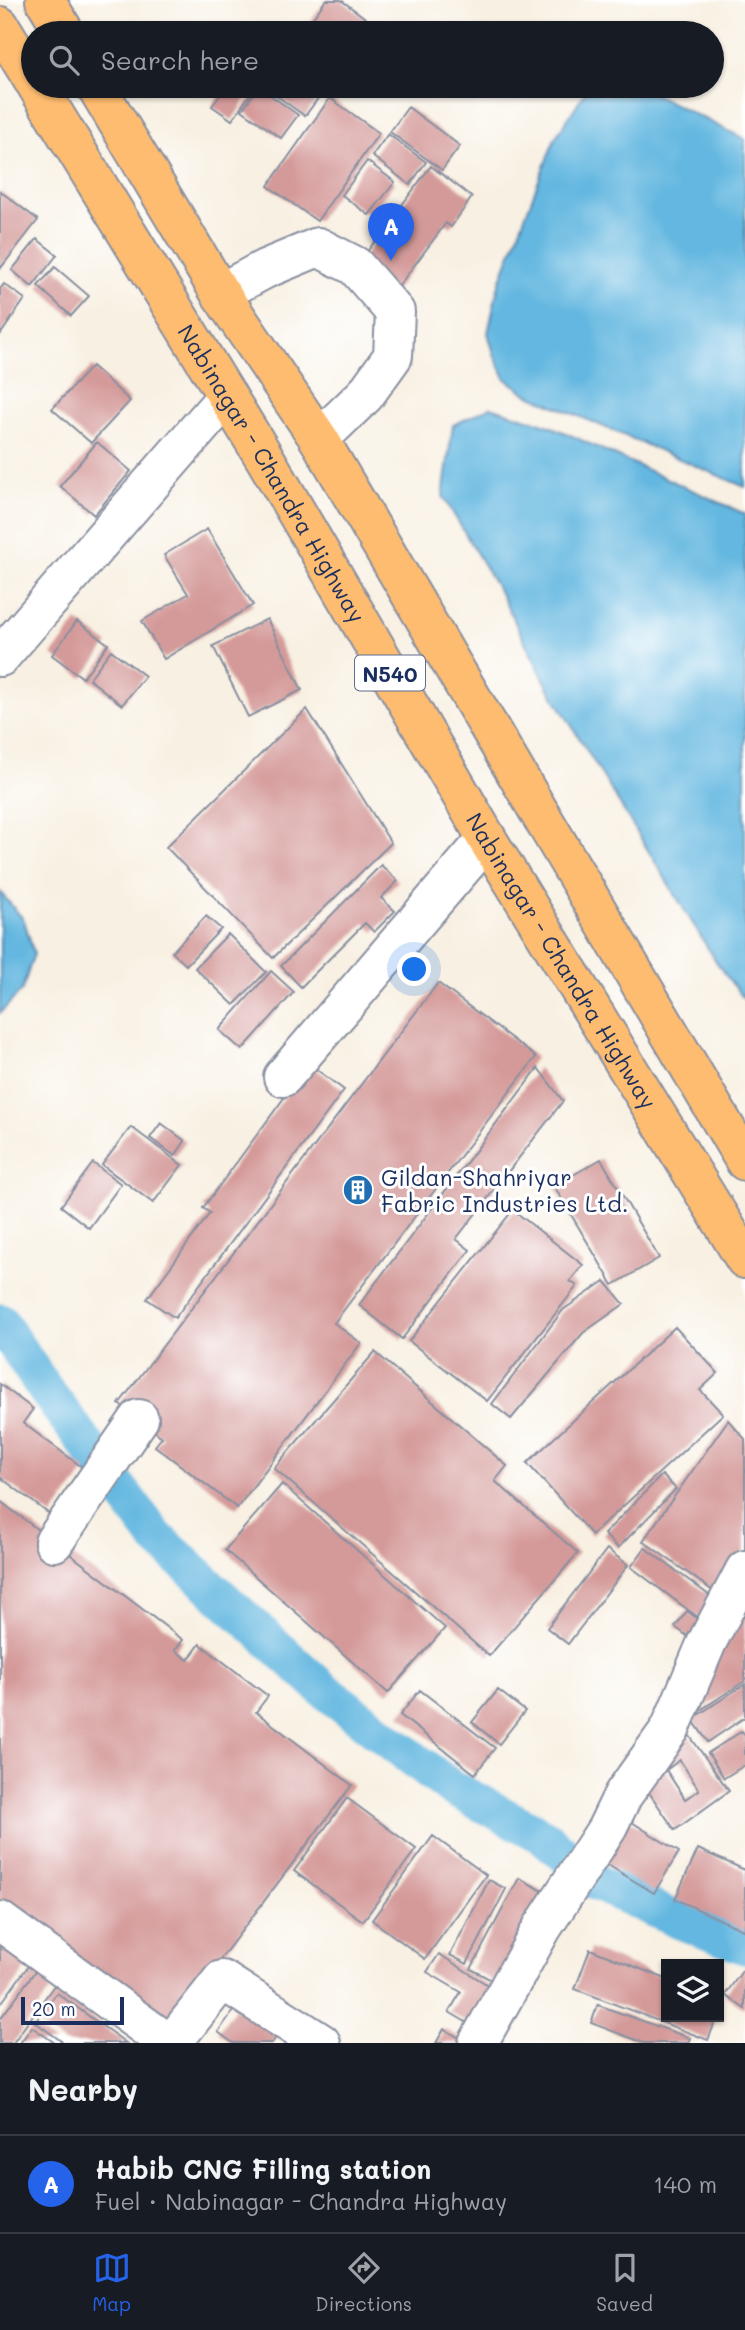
<!DOCTYPE html>
<html lang="en">
<head>
<meta charset="utf-8">
<style>
  body { margin:0; font-family:Mali,sans-serif; background:#20242c; color:#f1f3f6 }
  .controls { position:absolute; right:21px; bottom:21px; display:grid; overflow:hidden; border-radius:0px; box-shadow:0 2px 5px #0004 }
  .controls button { width:63px; height:63px; display:grid; place-items:center; padding:0; border:0; border-bottom:2px solid #363941; background:#171b24; color:#f1f3f6; font:35px sans-serif }
  .scale { position:absolute; left:21px; bottom:18px; width:103px; box-sizing:border-box; padding-left:7px; border:4px solid #1b2f5e; border-top:0; font-size:19px; line-height:24px; white-space:nowrap; color:#1b2f5e; -webkit-text-stroke:5px #fff; paint-order:stroke }
  .you { position:absolute; left:415px; top:970px; width:24px; height:24px; margin:-18px; border:5px solid #fff; border-radius:50%; background:#1a73e8; box-shadow:0 0 0 10px #1a73e833 }
  .badge { display:grid; place-items:center; width:46px; height:46px; border-radius:50%; background:#2563eb; color:#fff; font-size:23px; font-weight:700 }
  .pin { position:absolute; translate:-50% -58px; filter:drop-shadow(0 2px 4px #0008) }
  .pin::after { content:''; position:absolute; top:37px; width:24px; height:21px; background:inherit; clip-path:polygon(0 0,100% 0,50% 100%) }
  .list { margin:0; padding:0; list-style:none }
  h2 { display:flex; justify-content:space-between; align-items:center; height:91px; margin:0; padding:0 28px; font-size:30px }
  h2 small { font-size:23px; font-weight:400; color:#9ea1a6 }
  .list li { display:grid; grid-template-columns:46px 1fr auto; gap:21px; align-items:center; box-sizing:border-box; height:98px; padding:0 28px; border-top:2px solid #363941 }
  .list b { display:block; font-size:26px; white-space:nowrap }
  .list p { margin:0; font-size:23px; white-space:nowrap; color:#9ea1a6 }
  .list em { font-size:23px; font-style:normal; color:#9ea1a6 }
  .icon { flex:none; width:38px; height:38px; fill:none; stroke:currentColor; stroke-width:2; stroke-linecap:round; stroke-linejoin:round }
  .map { position:relative; flex:none; width:745px; height:2043px; overflow:hidden }
  .search { position:absolute; background:#171b24; box-shadow:0 2px 5px #0004; left:21px; right:21px; top:21px; height:77px; display:flex; align-items:center; gap:18px; box-sizing:border-box; padding:0 24px; border-radius:38px; color:#9ea1a6; font-size:26px }
  .sheet { height:189px; background:#171b24 }
  nav { display:flex; justify-content:space-around; align-items:center; box-sizing:border-box; height:98px; border-top:2px solid #363941; background:#171b24; font-size:19px; color:#9ea1a6 }
  nav a { display:grid; justify-items:center; gap:4px }
  nav .on { color:#2563eb }
  .map>svg:first-child { display:block }
</style>
</head>
<body>
<div class="map">
<svg width="745" height="2043" viewBox="0 0 745 2043">
  <rect width="100%" height="100%" fill="#fff"/>
  <filter id="ink" filterUnits="userSpaceOnUse"><feTurbulence type="fractalNoise" baseFrequency=".0143" numOctaves="2"/><feDisplacementMap in="SourceGraphic" scale="14" xChannelSelector="R" yChannelSelector="G"/><feConvolveMatrix kernelMatrix="1 2 1 2 8 2 1 2 1" color-interpolation-filters="sRGB"/></filter>
  <filter id="wash" filterUnits="userSpaceOnUse"><feTurbulence type="fractalNoise" baseFrequency=".00686" numOctaves="4" result="noise"/><feDisplacementMap in="SourceGraphic" scale="28" xChannelSelector="R" yChannelSelector="G"/><feGaussianBlur stdDeviation="1.57" result="paint"/><feColorMatrix in="noise" values="0 0 0 0 0 0 0 0 0 0 0 0 0 0 0 0 0 1.4 0 .05"/><feComposite in="paint" operator="in"/></filter>
  <g filter="url(#wash)">
    <rect width="100%" height="100%" fill="#f8f0e2"/>
    <path fill="#64b7e0" stroke="#40739f" stroke-width="2" d="M 589,86 L 638,86 L 745,139 L 745,487 L 527,394 L 505,378 L 494,354 L 488,333 L 498,287 L 555,138 Z
      M 491,407 L 550,426 L 745,514 L 745,1000 L 720,968 L 548,687 L 499,591 L 443,496 L 453,425 Z
      M 0,892 L 24,920 L 34,954 L 22,990 L 0,1013 Z"/>
    <g fill="none" stroke-linecap="round" stroke-linejoin="round">
      <path stroke="#64b7e0" stroke-width="37" d="M 0,1322 L 47,1392 L 156,1537 L 323,1689 L 450,1787 L 543,1836 L 597,1883 L 680,1921 L 745,1946"/>
    </g>
    <g id="blocks">
      <path fill="#d49a99" fill-rule="evenodd" d="M 326,0 L 341,0 L 372,23 L 364,33 L 302,33 Z
        M 227,86 L 256,86 L 232,120 L 212,106 Z
        M 263,86 L 327,86 L 305,116 Z
        M 259,87 L 298,115 L 281,138 L 242,110 Z
        M 330,98 L 379,133 L 317,221 L 268,186 Z
        M 408,107 L 460,146 L 442,170 L 390,132 Z
        M 388,134 L 426,162 L 410,185 L 372,156 Z
        M 367,161 L 395,182 L 369,215 L 342,195 Z
        M 431,166 L 472,197 L 451,227 L 446,223 L 395,291 L 358,264 Z
        M 0,191 L 38,220 L 0,269 Z
        M 37,239 L 57,255 L 32,287 L 12,270 Z
        M 55,267 L 89,296 L 71,316 L 38,286 Z
        M 4,284 L 25,299 L 0,335 L 0,289 Z
        M 92,366 L 130,401 L 91,443 L 52,409 Z
        M 97,442 L 131,471 L 94,515 L 60,486 Z
        M 207,529 L 253,605 L 164,659 L 142,621 L 188,594 L 164,555 Z
        M 267,619 L 302,690 L 248,717 L 213,646 Z
        M 77,621 L 108,644 L 83,678 L 52,655 Z
        M 111,650 L 145,676 L 122,705 L 89,679 Z
        M 307,709 L 391,843 L 273,958 L 166,847 Z
        M 381,865 L 398,881 L 381,898 L 395,911 L 374,932 L 365,923 L 301,987 L 281,966 Z
        M 206,916 L 221,929 L 186,965 L 172,952 Z
        M 228,934 L 266,972 L 234,1005 L 195,968 Z
        M 271,971 L 294,992 L 242,1050 L 219,1030 Z
        M 438,983 L 536,1057 L 334,1323 L 361,1343 L 237,1508 L 155,1446 L 162,1437 L 119,1404 Z
        M 309,1064 L 344,1090 L 175,1318 L 147,1299 L 210,1213 L 203,1208 Z
        M 538,1068 L 563,1101 L 456,1239 L 470,1250 L 402,1339 L 359,1305 Z
        M 161,1123 L 185,1141 L 175,1156 L 150,1138 Z
        M 131,1127 L 182,1165 L 153,1203 L 102,1165 Z
        M 601,1159 L 659,1258 L 613,1285 L 554,1186 Z
        M 93,1163 L 121,1184 L 89,1228 L 61,1206 Z
        M 513,1210 L 583,1265 L 570,1281 L 577,1286 L 487,1401 L 409,1341 Z
        M 605,1281 L 624,1304 L 583,1333 L 511,1419 L 492,1404 L 563,1310 Z
        M 675,1327 L 718,1373 L 700,1390 L 723,1414 L 592,1535 L 527,1463 Z
        M 375,1352 L 507,1466 L 495,1481 L 578,1553 L 489,1656 L 274,1468 Z
        M 0,1384 L 33,1409 L 23,1423 L 86,1470 L 52,1516 L 0,1477 Z
        M 728,1420 L 745,1439 L 745,1550 L 716,1593 L 643,1541 Z
        M 662,1475 L 676,1489 L 618,1548 L 604,1534 Z
        M 282,1484 L 445,1628 L 388,1693 L 225,1550 Z
        M 0,1501 L 183,1640 L 175,1650 L 188,1660 L 200,1644 L 268,1696 L 256,1712 L 352,1785 L 165,2032 L 0,1910 Z
        M 645,1548 L 717,1601 L 703,1621 L 631,1567 Z
        M 607,1549 L 628,1565 L 568,1644 L 547,1628 Z
        M 745,1586 L 745,1681 L 688,1718 Z
        M 687,1611 L 709,1627 L 697,1643 L 675,1627 Z
        M 745,1684 L 745,1717 L 708,1742 L 692,1719 Z
        M 420,1690 L 495,1748 L 475,1774 L 400,1715 Z
        M 498,1690 L 525,1711 L 499,1744 L 472,1722 Z
        M 682,1725 L 729,1791 L 675,1830 L 639,1778 ZM 680,1760 L 699,1790 L 685,1799 L 666,1770 Z
        M 742,1731 L 745,1735 L 745,1765 L 724,1778 L 708,1753 Z
        M 347,1798 L 416,1849 L 363,1921 L 294,1871 Z
        M 624,1817 L 679,1852 L 654,1893 L 598,1859 Z
        M 433,1836 L 486,1875 L 425,1959 L 372,1920 Z
        M 698,1849 L 745,1870 L 745,1931 L 675,1899 Z
        M 519,1878 L 545,1892 L 497,1983 L 471,1969 Z
        M 489,1880 L 506,1889 L 467,1964 L 450,1955 Z
        M 0,1945 L 28,1966 L 0,2005 Z
        M 590,1949 L 666,1979 L 666,2017 L 717,2017 L 708,2040 L 575,1989 Z
        M 439,1954 L 494,1989 L 471,2025 L 449,2012 L 461,1992 L 427,1972 Z
        M 745,1967 L 745,2009 L 725,1995 Z
        M 36,1970 L 55,1984 L 13,2043 L 0,2043 L 0,2019 Z
        M 57,1993 L 126,2043 L 64,2043 L 35,2022 Z
        M 241,2000 L 282,2029 L 272,2043 L 233,2043 L 218,2032 Z
        M 598,2005 L 690,2038 L 688,2043 L 644,2043 L 591,2023 Z
        M 32,2027 L 55,2043 L 20,2043 Z
        M 444,2029 L 468,2043 L 436,2043 Z"/>
    </g>
  </g>
  <g filter="url(#ink)">
    <use href="#blocks" fill-opacity="0" stroke="#8a90a0" stroke-width="2"/>
    <g fill="none" stroke-linecap="round" stroke-linejoin="round">
      <g stroke="#8a90a0" stroke-width="42">
        <path id="minor" d="M 220,293 L 265,269 L 318,247 L 355,266 L 395,312 L 393,356 L 365,395 L 319,439
          M 0,657 L 227,396
          M 283,1077 L 487,839
          M 54,1542 L 139,1419
          M 0,1921 L 168,2043
          M 172,2043 L 222,1980 L 321,2043
          M 478,2043 L 542,1928 L 606,1830 L 623,1795 L 670,1729 L 707,1642 L 745,1570"/>
      </g>
      <g stroke="#8a90a0" stroke-width="42">
        <g id="highway">
          <path d="M 45,0 L 65,33"/>
          <path d="M 0,26 L 33,80"/>
          <path id="s1" d="M 37,86 L 266,460 L 487,839 L 745,1259"/>
          <path d="M 96,86 L 220,293 L 319,439 L 745,1161"/>
        </g>
      </g>
      <use href="#minor" stroke="#fff" stroke-width="38"/>
      <use href="#highway" stroke="#febc70" stroke-width="38"/>
    </g>
  </g>
  <defs>
    <g id="building-disc" transform="scale(1.575)"><circle r="9.5" fill="#1f6fb2" stroke="#fff"/><path d="M-4-6H4V6H1V3H-1V6H-4ZM-2.5-4.3h1.7v1.8h-1.7ZM.8-4.3h1.7v1.8H.8ZM-2.5-1h1.7V.8h-1.7ZM.8-1h1.7V.8H.8Z" fill="#fff"/></g>
  </defs>
  <g fill-rule="evenodd">
    <use href="#building-disc" x="358" y="1190"/>
  </g>
  <g text-anchor="middle" dominant-baseline="central" stroke-width="6" stroke-linejoin="round" paint-order="stroke">
    <rect fill="#fff" stroke="#5f6d8e" stroke-width="2" x="355" y="655.5" width="70" height="35" rx="5"/>
    <g font-size="21" font-weight="bold" fill="#1b2f5e">
      <text x="390" y="673">N540</text>
    </g>
    <g font-size="23" fill="#1b2f5e" stroke="#fff">
      <text stroke="none"><textPath href="#s1" startOffset="453">Nabinagar - Chandra Highway</textPath></text>
      <text stroke="none"><textPath href="#s1" startOffset="1020">Nabinagar - Chandra Highway</textPath></text>
    </g>
    <g font-size="23" fill="#1b2f5e" stroke="#fff" text-anchor="start">
      <text x="381" y="1177">Gildan-Shahriyar<tspan x="381" dy="26">Fabric Industries Ltd.</tspan></text>
    </g>
  </g>
</svg>
<div class="controls">
<button><svg class="icon" aria-label="layers" viewBox="0 0 24 24"><path d="M12 4l9 5-9 5-9-5zM3 14l9 5 9-5"/></svg></button>
</div>
<div class="scale">20 m</div>
<div class="you"></div>
<div class="pin badge" style="left:391px;top:261px">A</div>
<div class="search"><svg class="icon" aria-label="search" viewBox="0 0 24 24"><circle cx="10" cy="10" r="6"/><path d="M15 15l6 6"/></svg>Search here</div>
</div>
<section class="sheet">
<h2>Nearby<small></small></h2>
<ul class="list">
<li><span class="badge">A</span><div><b>Habib CNG Filling station</b><p>Fuel · Nabinagar - Chandra Highway</p></div><em>140 m</em></li>
</ul>
</section>
<nav>
<a class="on"><svg class="icon" aria-label="map" viewBox="0 0 24 24"><path d="M3 6l6-2 6 2 6-2v14l-6 2-6-2-6 2zM9 4v14M15 6v14"/></svg>Map</a>
<a><svg class="icon" aria-label="directions" viewBox="0 0 24 24"><path d="M12 3l9 9-9 9-9-9zM9 14v-3h6M13 9l2 2-2 2"/></svg>Directions</a>
<a><svg class="icon" aria-label="saved" viewBox="0 0 24 24"><path d="M7 4h10v16l-5-4-5 4z"/></svg>Saved</a>
</nav>
</body>
</html>
